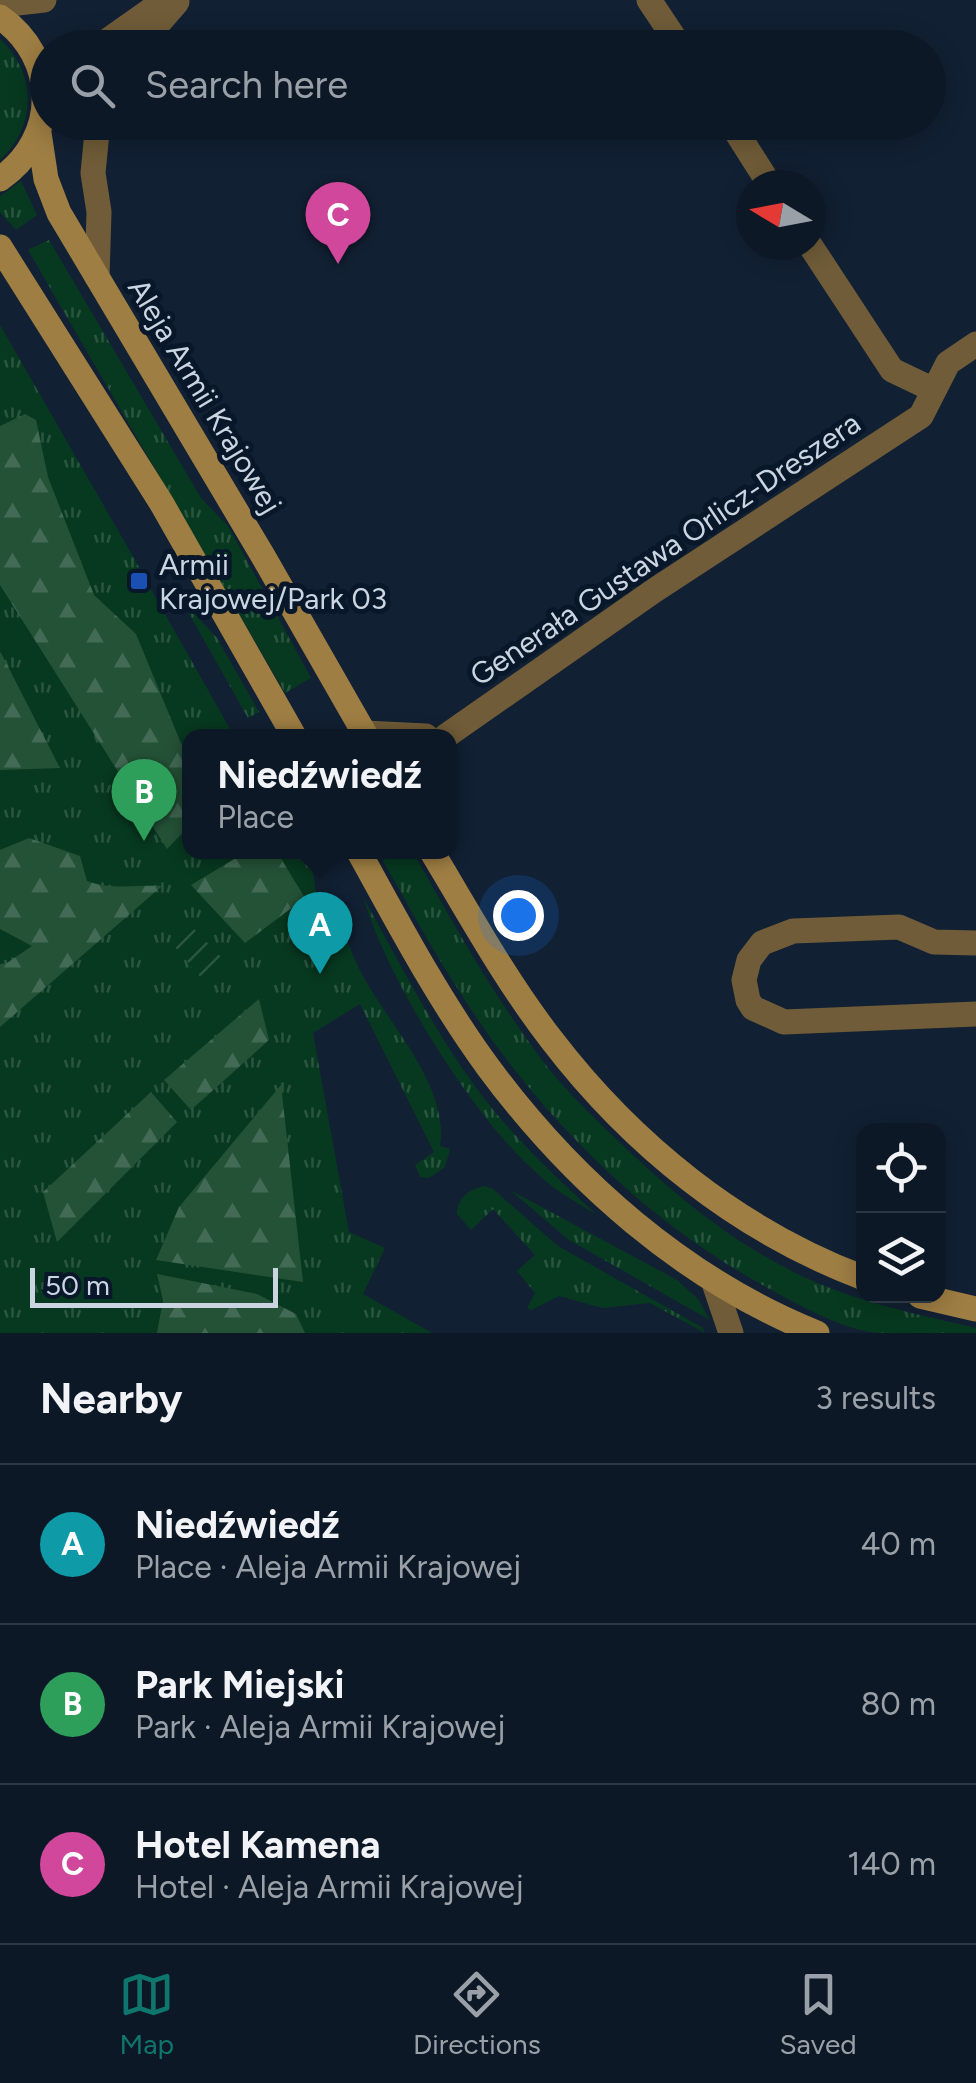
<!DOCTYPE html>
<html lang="en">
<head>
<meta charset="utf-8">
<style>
  body { margin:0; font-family:Figtree,sans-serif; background:#1b2532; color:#f1f3f6 }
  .controls { position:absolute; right:30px; bottom:30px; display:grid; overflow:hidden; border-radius:20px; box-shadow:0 5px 25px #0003 }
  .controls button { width:90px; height:90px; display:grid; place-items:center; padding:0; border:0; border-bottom:2px solid #2d3743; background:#0d1826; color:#f1f3f6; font:50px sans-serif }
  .compass { position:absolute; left:736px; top:170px; width:90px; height:90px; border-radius:50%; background:#0d1826; box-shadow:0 5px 25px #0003; rotate:280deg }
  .scale { position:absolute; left:30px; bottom:25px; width:248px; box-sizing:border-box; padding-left:10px; border:5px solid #cbd5e2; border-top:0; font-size:28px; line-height:35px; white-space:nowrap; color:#cbd5e2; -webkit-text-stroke:8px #081729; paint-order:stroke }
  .you { position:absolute; left:518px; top:915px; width:35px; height:35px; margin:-25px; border:8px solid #fff; border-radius:50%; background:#1a73e8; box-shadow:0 0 0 15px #1a73e833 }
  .badge { display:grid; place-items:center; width:65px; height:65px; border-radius:50%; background:#0f766e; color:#fff; font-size:32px; font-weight:700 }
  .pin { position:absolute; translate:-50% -82px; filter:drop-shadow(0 2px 5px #0008) }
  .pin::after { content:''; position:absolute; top:52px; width:35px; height:30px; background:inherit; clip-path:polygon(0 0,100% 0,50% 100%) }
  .popup { position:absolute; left:182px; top:729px; width:275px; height:130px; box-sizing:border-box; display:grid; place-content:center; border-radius:20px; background:#0d1826; filter:drop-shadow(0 2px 8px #0005); font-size:32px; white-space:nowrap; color:#9aa0a7 }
  .popup b { font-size:38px; color:#f1f3f6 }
  .popup::after { content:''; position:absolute; left:50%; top:100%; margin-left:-20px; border:20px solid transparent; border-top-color:#0d1826 }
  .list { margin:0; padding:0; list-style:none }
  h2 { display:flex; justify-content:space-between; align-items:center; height:130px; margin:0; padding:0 40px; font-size:42px }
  h2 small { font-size:32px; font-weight:400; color:#9aa0a7 }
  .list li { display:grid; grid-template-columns:65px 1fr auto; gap:30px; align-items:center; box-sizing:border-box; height:160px; padding:0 40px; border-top:2px solid #2d3743 }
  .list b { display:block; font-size:38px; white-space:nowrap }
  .list p { margin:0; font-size:32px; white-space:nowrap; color:#9aa0a7 }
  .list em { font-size:32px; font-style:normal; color:#9aa0a7 }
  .icon { flex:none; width:55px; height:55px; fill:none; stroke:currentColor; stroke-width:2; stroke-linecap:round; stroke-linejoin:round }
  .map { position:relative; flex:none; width:976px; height:1333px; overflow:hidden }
  .search { position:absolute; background:#0d1826; box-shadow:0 5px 25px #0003; left:30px; right:30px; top:30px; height:110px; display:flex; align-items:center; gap:25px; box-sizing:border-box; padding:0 35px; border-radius:55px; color:#9aa0a7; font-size:38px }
  .sheet { height:610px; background:#0d1826 }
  nav { display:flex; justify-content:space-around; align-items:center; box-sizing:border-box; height:140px; border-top:2px solid #2d3743; background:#0d1826; font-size:28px; color:#9aa0a7 }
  nav a { display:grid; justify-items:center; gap:5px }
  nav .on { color:#0f766e }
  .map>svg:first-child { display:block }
</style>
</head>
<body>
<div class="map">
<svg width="976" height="1333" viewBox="0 0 976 1333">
  <defs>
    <pattern id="grass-tufts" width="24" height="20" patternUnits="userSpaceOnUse" patternTransform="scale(2.5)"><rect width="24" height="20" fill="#073920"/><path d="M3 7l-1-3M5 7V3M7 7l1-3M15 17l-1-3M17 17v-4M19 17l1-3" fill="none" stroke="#2a5540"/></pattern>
    <pattern id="forest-firs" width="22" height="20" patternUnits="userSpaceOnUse" patternTransform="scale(2.5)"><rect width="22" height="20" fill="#245237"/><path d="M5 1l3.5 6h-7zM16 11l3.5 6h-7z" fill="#426a54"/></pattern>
    <pattern id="garden-furrows" width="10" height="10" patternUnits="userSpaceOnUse" patternTransform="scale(2.5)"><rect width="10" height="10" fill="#073920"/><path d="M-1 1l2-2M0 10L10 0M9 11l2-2" fill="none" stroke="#2a5540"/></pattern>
  </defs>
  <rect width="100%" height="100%" fill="#112033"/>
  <path fill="url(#grass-tufts)" d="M 0,39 C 37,73 37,126 0,160 Z
    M 21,181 L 37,215 L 16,230 L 0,212 L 0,196 Z
    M 49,240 L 201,498 L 228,526 L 311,678 L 285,693 L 28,250 Z
    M 0,325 L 139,567 L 133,571 L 142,587 L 148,584 L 234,736 L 190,736 L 190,852 L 310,852 L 319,912 L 329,932 L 341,925 C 348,942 354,960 363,976 C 390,1026 450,1088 440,1146 L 450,1149 L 445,1167 L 429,1178 L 420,1177 L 415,1165 L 434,1152 L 360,1004 L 313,1033 L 349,1232 L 385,1248 L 363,1294 L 432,1333 L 0,1333 Z
    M 190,609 L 217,638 L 259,712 L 248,718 L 187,610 Z
    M 378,852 L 413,852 C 451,920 489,988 536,1052 C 558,1083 586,1110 613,1136 C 675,1196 742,1252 822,1285 C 872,1305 924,1316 976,1328 L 976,1333 C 944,1333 909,1333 877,1333 C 841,1329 797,1304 766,1287 C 637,1216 531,1107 454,983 C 427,941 403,895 378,852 Z
    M 364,899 C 399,962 432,1027 474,1085 C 509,1133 552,1174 596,1214 C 575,1202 556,1191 539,1175 C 474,1119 388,981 364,899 Z
    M 484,1186 L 493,1189 L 558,1246 L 703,1328 L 705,1333 L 650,1303 L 602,1308 L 559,1296 L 531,1310 L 527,1308 L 535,1293 L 517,1271 L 535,1255 L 493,1209 L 471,1230 L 457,1214 C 458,1197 469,1190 484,1186 Z
    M 510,1190 L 677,1280 L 698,1299 L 710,1320 L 569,1240 Z"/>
  <path fill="url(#forest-firs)" d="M 25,414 L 36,420 L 48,477 L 94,595 L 136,634 L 190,765 L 190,825 L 167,849 L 0,585 L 0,426 Z
    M 0,652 L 1,653 L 60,768 L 0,770 Z
    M 29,838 L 80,856 L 87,881 C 110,890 137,885 162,886 L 0,1027 L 0,964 L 7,963 L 32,946 L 0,929 L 0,850 Z
    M 246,852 L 277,852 L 305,898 L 245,943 L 191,885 Z
    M 259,999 L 269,1040 L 191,1110 L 164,1080 Z
    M 281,1085 L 303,1282 L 156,1260 L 179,1207 Z
    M 151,1092 L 177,1122 L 57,1242 L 43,1192 Z
    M 157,1274 L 257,1294 L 296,1314 L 305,1333 L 157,1333 L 163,1300 Z"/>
  <path fill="url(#garden-furrows)" d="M 194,929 L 224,960 L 203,980 L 175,947 Z"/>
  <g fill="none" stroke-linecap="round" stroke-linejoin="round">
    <path stroke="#705c38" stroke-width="25" d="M 649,0 L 681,48
      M 730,122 L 770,185
      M 810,245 L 892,370 L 934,390
      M 364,733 L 426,736
      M 446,736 L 655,590 L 921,416 L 948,363 L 976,344
      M 976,943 L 934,942 L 899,927 L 793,931 L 762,943 L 749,960 L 744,980 L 748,1000 L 753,1008 L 784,1022 L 976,1014
      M 713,1280 L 731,1333"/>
    <path stroke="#705c38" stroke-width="25" d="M 0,5 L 44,0
      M 97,48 L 165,0
      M 137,48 L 177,2
      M 97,277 L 99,212 L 93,173 L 98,122"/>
    <path stroke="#9e7e43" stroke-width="25" d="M 0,17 C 59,58 59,138 0,179
      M 39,133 L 46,179 L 59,213 L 263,556 L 366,736
      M 0,247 L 162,504 L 294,736
      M 359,852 C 399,925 439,1000 488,1067 C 572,1181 685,1280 817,1333
      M 432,852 C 470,915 506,981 551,1039 C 632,1145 739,1231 864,1278
      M 920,1296 L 976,1309"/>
  </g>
  <rect fill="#1a4fb4" stroke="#081729" stroke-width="4" x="129" y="571" width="20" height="20" rx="5"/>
  <g text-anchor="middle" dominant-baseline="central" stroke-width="10" stroke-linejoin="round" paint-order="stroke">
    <g font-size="30" fill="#cbd5e2" stroke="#081729">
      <text transform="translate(205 396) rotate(59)">Aleja Armii Krajowej</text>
      <text transform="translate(665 549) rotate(-34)">Generała Gustawa Orlicz-Dreszera</text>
    </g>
    <g font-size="30" fill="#cbd5e2" stroke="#081729" text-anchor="start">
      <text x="159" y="564">Armii<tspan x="159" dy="34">Krajowej/Park 03</tspan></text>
    </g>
  </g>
</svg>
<div class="controls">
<button><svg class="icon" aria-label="locate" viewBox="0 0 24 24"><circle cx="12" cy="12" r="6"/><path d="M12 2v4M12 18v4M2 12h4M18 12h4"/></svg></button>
<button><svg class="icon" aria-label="layers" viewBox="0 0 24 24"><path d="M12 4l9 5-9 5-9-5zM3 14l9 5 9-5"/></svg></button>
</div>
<svg class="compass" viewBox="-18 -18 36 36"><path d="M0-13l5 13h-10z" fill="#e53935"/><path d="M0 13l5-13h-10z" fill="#9aa0a7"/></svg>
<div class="scale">50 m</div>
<div class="you"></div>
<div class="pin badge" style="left:320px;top:974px;background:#0f9aa8">A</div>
<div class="popup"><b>Niedźwiedź</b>Place</div>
<div class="pin badge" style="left:144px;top:841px;background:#2e9e5b">B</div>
<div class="pin badge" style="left:338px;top:264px;background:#d1479c">C</div>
<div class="search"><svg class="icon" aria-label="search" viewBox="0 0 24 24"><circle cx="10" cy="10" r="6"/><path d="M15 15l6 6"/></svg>Search here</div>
</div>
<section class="sheet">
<h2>Nearby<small>3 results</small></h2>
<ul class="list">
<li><span class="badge" style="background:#0f9aa8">A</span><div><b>Niedźwiedź</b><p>Place · Aleja Armii Krajowej</p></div><em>40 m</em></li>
<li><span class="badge" style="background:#2e9e5b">B</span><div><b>Park Miejski</b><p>Park · Aleja Armii Krajowej</p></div><em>80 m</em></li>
<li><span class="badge" style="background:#d1479c">C</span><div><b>Hotel Kamena</b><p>Hotel · Aleja Armii Krajowej</p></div><em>140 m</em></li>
</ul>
</section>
<nav>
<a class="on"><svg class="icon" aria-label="map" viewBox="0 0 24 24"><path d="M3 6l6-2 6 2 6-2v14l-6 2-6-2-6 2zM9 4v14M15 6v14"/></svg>Map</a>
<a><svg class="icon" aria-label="directions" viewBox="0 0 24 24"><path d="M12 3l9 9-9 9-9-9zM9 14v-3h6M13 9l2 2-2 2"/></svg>Directions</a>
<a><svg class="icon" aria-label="saved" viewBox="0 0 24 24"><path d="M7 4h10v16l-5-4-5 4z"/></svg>Saved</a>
</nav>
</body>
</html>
